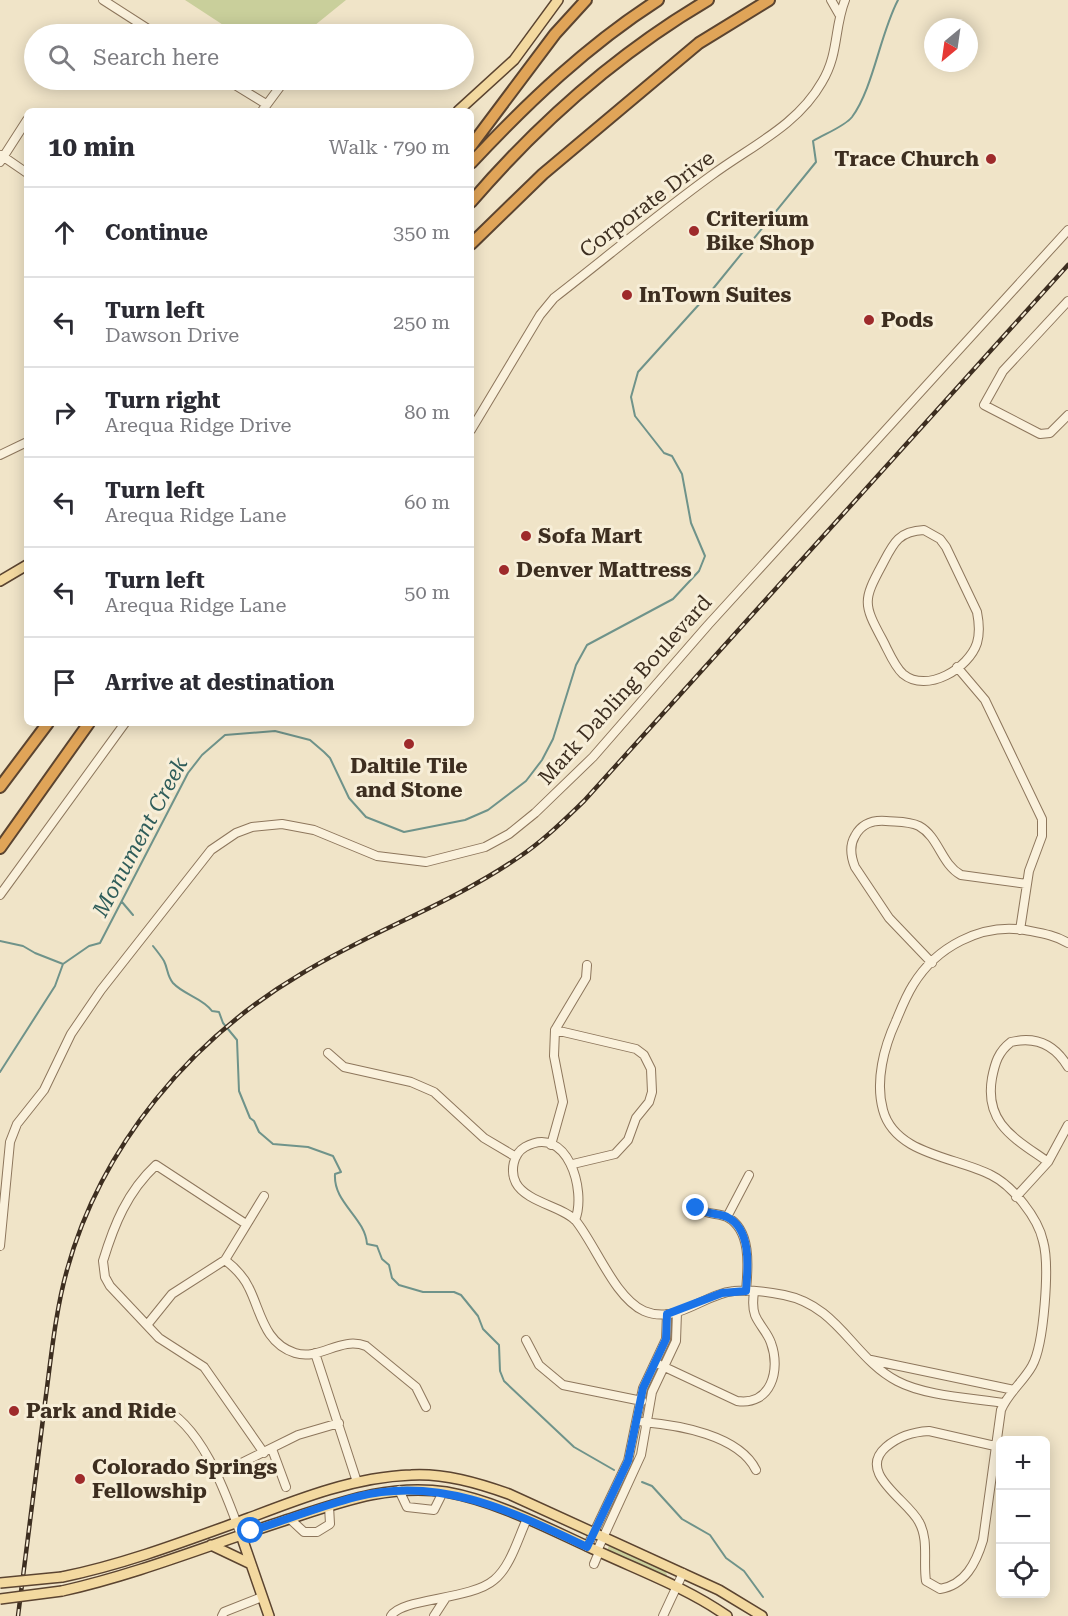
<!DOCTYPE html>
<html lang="en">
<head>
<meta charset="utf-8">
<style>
  body { margin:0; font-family:"Roboto Serif",serif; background:#f7f7f7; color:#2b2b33 }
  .controls { position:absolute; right:18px; bottom:18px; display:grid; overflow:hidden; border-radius:9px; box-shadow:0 3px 15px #0003 }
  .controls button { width:54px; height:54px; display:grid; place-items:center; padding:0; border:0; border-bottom:2px solid #e1e1e2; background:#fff; color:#2b2b33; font:30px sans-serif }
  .compass { position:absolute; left:924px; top:18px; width:54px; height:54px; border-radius:50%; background:#fff; box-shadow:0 3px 15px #0003; rotate:209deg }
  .stop { position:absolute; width:18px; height:18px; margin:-14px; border:4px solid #1a73e8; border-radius:50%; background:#fff }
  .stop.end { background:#1a73e8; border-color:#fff; box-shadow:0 2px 6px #0008 }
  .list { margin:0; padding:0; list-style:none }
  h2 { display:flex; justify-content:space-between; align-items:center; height:78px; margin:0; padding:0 24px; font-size:26px }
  h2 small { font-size:20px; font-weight:400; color:#7c7c81 }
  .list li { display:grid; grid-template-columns:39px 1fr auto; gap:18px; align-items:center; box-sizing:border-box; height:90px; padding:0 24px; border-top:2px solid #e1e1e2 }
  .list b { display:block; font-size:22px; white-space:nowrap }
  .list p { margin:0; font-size:20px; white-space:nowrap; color:#7c7c81 }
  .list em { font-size:20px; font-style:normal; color:#7c7c81 }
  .icon { flex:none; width:33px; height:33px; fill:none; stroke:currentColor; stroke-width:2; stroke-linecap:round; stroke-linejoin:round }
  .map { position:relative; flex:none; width:1068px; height:1616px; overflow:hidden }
  .search { position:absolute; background:#fff; box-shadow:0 3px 15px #0003; left:24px; top:24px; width:450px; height:66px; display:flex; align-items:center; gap:15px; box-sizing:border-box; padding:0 21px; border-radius:33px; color:#7c7c81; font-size:22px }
  .panel { position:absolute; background:#fff; box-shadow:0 3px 15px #0003; left:24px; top:108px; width:450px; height:618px; border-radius:9px }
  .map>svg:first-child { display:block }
</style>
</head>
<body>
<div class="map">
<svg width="1068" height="1616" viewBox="0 0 1068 1616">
  <rect width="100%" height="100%" fill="#f0e4c8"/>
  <path fill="#c9cf9b" d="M 185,0 L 346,0 L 304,34 L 237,34 Z
    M 609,1545 L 665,1570 L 667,1575 L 665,1577 L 607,1551 Z"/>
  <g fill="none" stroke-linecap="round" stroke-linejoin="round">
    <path stroke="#6f938a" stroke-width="2" d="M 122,902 L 133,915
      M 0,941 L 23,946 L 35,953 L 63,964
      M 153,946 C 157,951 161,956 164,961 C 168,969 167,976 173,983 C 184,995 203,998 212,1011 L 219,1012 L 223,1023 L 237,1040 L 239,1091 L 250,1118 L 254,1121 L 259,1132 L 273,1144 L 308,1147 L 333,1156 L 341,1172 L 335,1174 C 333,1203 365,1217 367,1244 L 377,1246 L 382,1259 L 389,1265 L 392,1278 L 399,1285 L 423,1292 L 454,1292 L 461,1295 L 478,1316 L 483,1329 L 499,1345 L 500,1371 L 504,1381 L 574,1447 L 614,1470
      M 0,1072 L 55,986 L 63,964 L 89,946 L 100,943 L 188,773 L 202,755 L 225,735 L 275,731 L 310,740 L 324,752 L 330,758 L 349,798 L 366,817 L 404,832 L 465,820 L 488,810 L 526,781 L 542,760 L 553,739 L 576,665 L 587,645 L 673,599 L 699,571 L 705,556 L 691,523 L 682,474 L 672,456 L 664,453 L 635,416 L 631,397 L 638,372 L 712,290 L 816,162 L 813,141 C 824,134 844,127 852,117 C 873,89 880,34 898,0
      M 642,1482 L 652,1486 L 682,1519 L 710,1535 L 726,1558 L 744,1571 L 763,1597"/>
    <g stroke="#8d765c" stroke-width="10">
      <path id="minor" d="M 103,0 L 156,34
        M 831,0 L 839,14
        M 227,80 L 266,104
        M 262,111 L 285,80
        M 1,155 L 27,173
        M 0,162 L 27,120
        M 1068,301 L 1003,371 L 984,405 L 1040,434 L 1050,433 L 1068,415
        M 471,430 L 540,315 L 554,298 C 607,257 658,214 712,175 C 751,146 797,126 822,82 C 839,54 834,28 845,0
        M 0,455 L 27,442
        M 924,530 L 940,539 L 946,547 L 977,612 C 979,622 980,633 977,643 C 969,668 927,694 903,674 C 894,666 888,650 882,639 C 863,604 863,600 882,565 C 893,544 898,531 924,530 Z
        M 957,667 L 985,700 L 1042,819 L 1042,836 L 1029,871 L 1020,930
        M 0,895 L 125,723
        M 932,963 L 889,918 L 855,867 C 851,857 849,846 855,836 C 862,823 873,820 886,821 C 897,822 909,821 919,826 C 939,837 941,864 961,875 L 1027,884
        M 555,1030 L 636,1049 L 644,1055 L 651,1069 L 652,1092 L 649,1102 L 636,1118 L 628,1140 L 615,1154 L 573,1164
        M 328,1053 L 344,1067 L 411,1082 L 434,1092 L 484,1138 L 516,1157
        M 551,1145 L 563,1102 L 554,1056 L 555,1030 L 586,978 L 587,965
        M 1048,1162 C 1016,1139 984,1124 992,1078 C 995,1063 998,1052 1011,1042 C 1036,1036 1055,1045 1068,1067
        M 1016,1197 L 1048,1162 L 1068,1125
        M 696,1208 C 708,1215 718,1213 727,1217 C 752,1230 748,1268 746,1291
        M 727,1217 L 749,1175
        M 575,1220 C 587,1191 567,1123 525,1147 C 513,1154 510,1171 516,1183 C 526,1202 564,1207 576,1221 C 596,1246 615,1298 644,1311 C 677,1325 703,1294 734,1291 C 750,1289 769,1292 784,1295 C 839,1306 853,1358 897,1381 C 925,1396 972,1398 1004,1403
        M 246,1224 L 156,1165 C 127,1192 114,1225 103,1261 L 105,1277 L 110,1286 L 159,1338 L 204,1367 L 264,1453
        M 0,1246 L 10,1142 L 17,1124 L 44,1090 L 71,1034 L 101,990 L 211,850 L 236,833 L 252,827 L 282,824 L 314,830 L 377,856 L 426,862 L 485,847 L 509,834 L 535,813 L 593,757 L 708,625 L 1068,230
        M 225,1260 C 234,1267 244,1277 249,1288 C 261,1312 264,1343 295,1353 C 320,1361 340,1336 366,1346 L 416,1387 L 426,1407
        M 147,1325 L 172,1294 L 225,1260 L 264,1196
        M 526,1340 L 539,1365 L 563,1385 L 642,1401
        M 315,1353 L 357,1482
        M 871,1360 L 1014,1390
        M 656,1363 L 737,1401 C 771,1406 781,1370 771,1343 C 768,1333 759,1325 755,1315 C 752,1307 753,1299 754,1292
        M 159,1406 C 202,1424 226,1494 241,1535
        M 643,1422 C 678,1425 739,1435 756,1470
        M 995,1446 L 929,1431 C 912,1432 899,1436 886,1447 C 856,1473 908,1500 919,1522 C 929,1540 923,1561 926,1581 L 940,1589 C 965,1585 976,1563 983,1540 L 1001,1410 C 1008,1393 1023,1382 1032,1366 C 1044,1345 1050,1265 1043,1241 C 1038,1218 1013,1186 991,1175 C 957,1157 895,1155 883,1110 C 875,1081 884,1047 896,1021 C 901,1009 906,996 913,985 C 936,947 981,923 1025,930 C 1040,933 1055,935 1068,943
        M 272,1449 L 286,1487
        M 217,1475 L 298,1435 L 339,1423
        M 399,1490 L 407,1507 L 434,1510 L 443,1492
        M 290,1519 L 304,1532 L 317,1532 L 330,1524 L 329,1506
        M 587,1547 L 628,1461 L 643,1388 L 666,1339 L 667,1314
        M 597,1551 L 641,1455 L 652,1392 L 676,1341 L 677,1312
        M 594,1564 L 599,1552
        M 222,1616 L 224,1612 L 262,1597
        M 391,1616 C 401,1598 471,1600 494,1580 C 511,1566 518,1538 527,1519
        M 434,1616 L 445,1599
        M 663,1616 L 683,1573"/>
    </g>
    <g stroke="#5b4430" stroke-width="12">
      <path id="major" d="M 458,111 L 514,60 L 558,0
        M 0,581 L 27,565
        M 241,1535 L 269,1616
        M 211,1545 L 251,1564
        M 62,1577 C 126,1564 188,1540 249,1518 C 301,1498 355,1477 411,1475 C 444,1473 478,1483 509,1494 L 719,1590 L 762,1616
        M 62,1591 C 138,1574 209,1545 283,1521 C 336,1504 388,1483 446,1492 C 496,1501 543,1526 589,1547 C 635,1569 686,1587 727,1616"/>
    </g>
    <g stroke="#5b4430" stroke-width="14">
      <path id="highway" d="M 471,146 L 555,34 L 586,0
        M 471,163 C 528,102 588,45 658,0
        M 471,202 C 539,123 618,53 708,0
        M 471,244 L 543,174 L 699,43 L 769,0
        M 0,787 L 48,723
        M 0,848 L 89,723"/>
    </g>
    <use href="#minor" stroke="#faf1dc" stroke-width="8"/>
    <use href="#major" stroke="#f3d9a0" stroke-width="9"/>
    <use href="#highway" stroke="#e0a458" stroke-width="10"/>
    <g stroke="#3d2e20" stroke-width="4.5">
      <path id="rail" d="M 18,1616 C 27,1545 36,1474 45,1403 C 51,1359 55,1313 67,1270 C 101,1146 191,1039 301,974 C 371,931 451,904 519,857 C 543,841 563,821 584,801 L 1068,265"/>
    </g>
    <use href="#rail" stroke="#f7eed8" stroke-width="2" stroke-dasharray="7" stroke-linecap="butt"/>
    <g stroke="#5b4430" stroke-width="12" stroke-linecap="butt">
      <path id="major-bridge" d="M 0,1583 L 62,1577
        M 0,1599 L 62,1591"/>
    </g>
    <use href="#major-bridge" stroke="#f3d9a0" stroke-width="9"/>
  </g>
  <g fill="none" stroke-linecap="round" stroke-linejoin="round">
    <path stroke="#1a73e8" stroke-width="8" d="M 251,1531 C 286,1520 321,1506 356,1497 C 440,1475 513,1512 587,1547 L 628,1461 L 643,1388 L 666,1339 L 667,1314 L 722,1293 L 746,1291 C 748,1268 752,1229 727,1217 C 718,1213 709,1215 696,1208"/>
  </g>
  <g fill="#9e2a2b" stroke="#f7eed8" stroke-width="2">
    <circle cx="991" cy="159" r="6"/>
    <circle cx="694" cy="231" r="6"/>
    <circle cx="627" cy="295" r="6"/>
    <circle cx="869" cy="320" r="6"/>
    <circle cx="526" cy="536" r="6"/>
    <circle cx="504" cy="570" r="6"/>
    <circle cx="409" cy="744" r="6"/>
    <circle cx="14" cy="1411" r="6"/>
    <circle cx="80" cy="1479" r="6"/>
  </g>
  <g text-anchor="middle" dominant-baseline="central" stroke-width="6" stroke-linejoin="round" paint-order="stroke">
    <g font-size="21" font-weight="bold" fill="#3d2e20" stroke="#f7eed8" text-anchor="start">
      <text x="979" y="159" text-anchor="end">Trace Church</text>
      <text x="706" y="219">Criterium<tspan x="706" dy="24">Bike Shop</tspan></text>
      <text x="639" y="295">InTown Suites</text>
      <text x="881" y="320">Pods</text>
      <text x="538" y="536">Sofa Mart</text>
      <text x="516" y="570">Denver Mattress</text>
      <text x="409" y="766" text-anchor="middle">Daltile Tile<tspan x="409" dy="24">and Stone</tspan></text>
      <text x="26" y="1411">Park and Ride</text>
      <text x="92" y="1467">Colorado Springs<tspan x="92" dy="24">Fellowship</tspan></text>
    </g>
    <g font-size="21" fill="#3d2e20" stroke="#f7eed8">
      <text transform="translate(647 204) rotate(-37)">Corporate Drive</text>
      <text transform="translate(625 690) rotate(-48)">Mark Dabling Boulevard</text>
    </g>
    <g font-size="22" font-style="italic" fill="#2f5d5a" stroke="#f7eed8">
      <text transform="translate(140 837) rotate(-62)">Monument Creek</text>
    </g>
  </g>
</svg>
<div class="controls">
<button>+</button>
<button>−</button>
<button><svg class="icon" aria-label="locate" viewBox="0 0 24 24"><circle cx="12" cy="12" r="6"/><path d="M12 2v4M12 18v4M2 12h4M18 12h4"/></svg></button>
</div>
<svg class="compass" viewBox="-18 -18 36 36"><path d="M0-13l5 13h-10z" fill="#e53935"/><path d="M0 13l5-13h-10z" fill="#7c7c81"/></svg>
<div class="stop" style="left:251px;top:1531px"></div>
<div class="stop end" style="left:696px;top:1208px"></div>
<div class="search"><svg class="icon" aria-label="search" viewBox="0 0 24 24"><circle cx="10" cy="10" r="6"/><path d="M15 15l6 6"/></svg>Search here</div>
<section class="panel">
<h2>10 min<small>Walk · 790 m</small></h2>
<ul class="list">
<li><svg class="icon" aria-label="ahead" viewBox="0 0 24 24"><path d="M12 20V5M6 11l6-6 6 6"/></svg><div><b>Continue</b></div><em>350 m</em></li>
<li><svg class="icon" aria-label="left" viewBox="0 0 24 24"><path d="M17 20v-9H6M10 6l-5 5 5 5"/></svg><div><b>Turn left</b><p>Dawson Drive</p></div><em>250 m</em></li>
<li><svg class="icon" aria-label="right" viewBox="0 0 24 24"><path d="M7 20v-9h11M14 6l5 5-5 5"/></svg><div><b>Turn right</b><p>Arequa Ridge Drive</p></div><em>80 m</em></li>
<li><svg class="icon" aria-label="left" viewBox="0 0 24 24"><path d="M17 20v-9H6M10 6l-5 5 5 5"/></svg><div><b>Turn left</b><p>Arequa Ridge Lane</p></div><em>60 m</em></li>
<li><svg class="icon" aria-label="left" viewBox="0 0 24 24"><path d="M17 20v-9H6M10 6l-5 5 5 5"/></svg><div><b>Turn left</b><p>Arequa Ridge Lane</p></div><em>50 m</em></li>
<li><svg class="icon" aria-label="arrive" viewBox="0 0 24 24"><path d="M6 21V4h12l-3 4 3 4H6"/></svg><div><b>Arrive at destination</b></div></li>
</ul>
</section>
</div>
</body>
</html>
